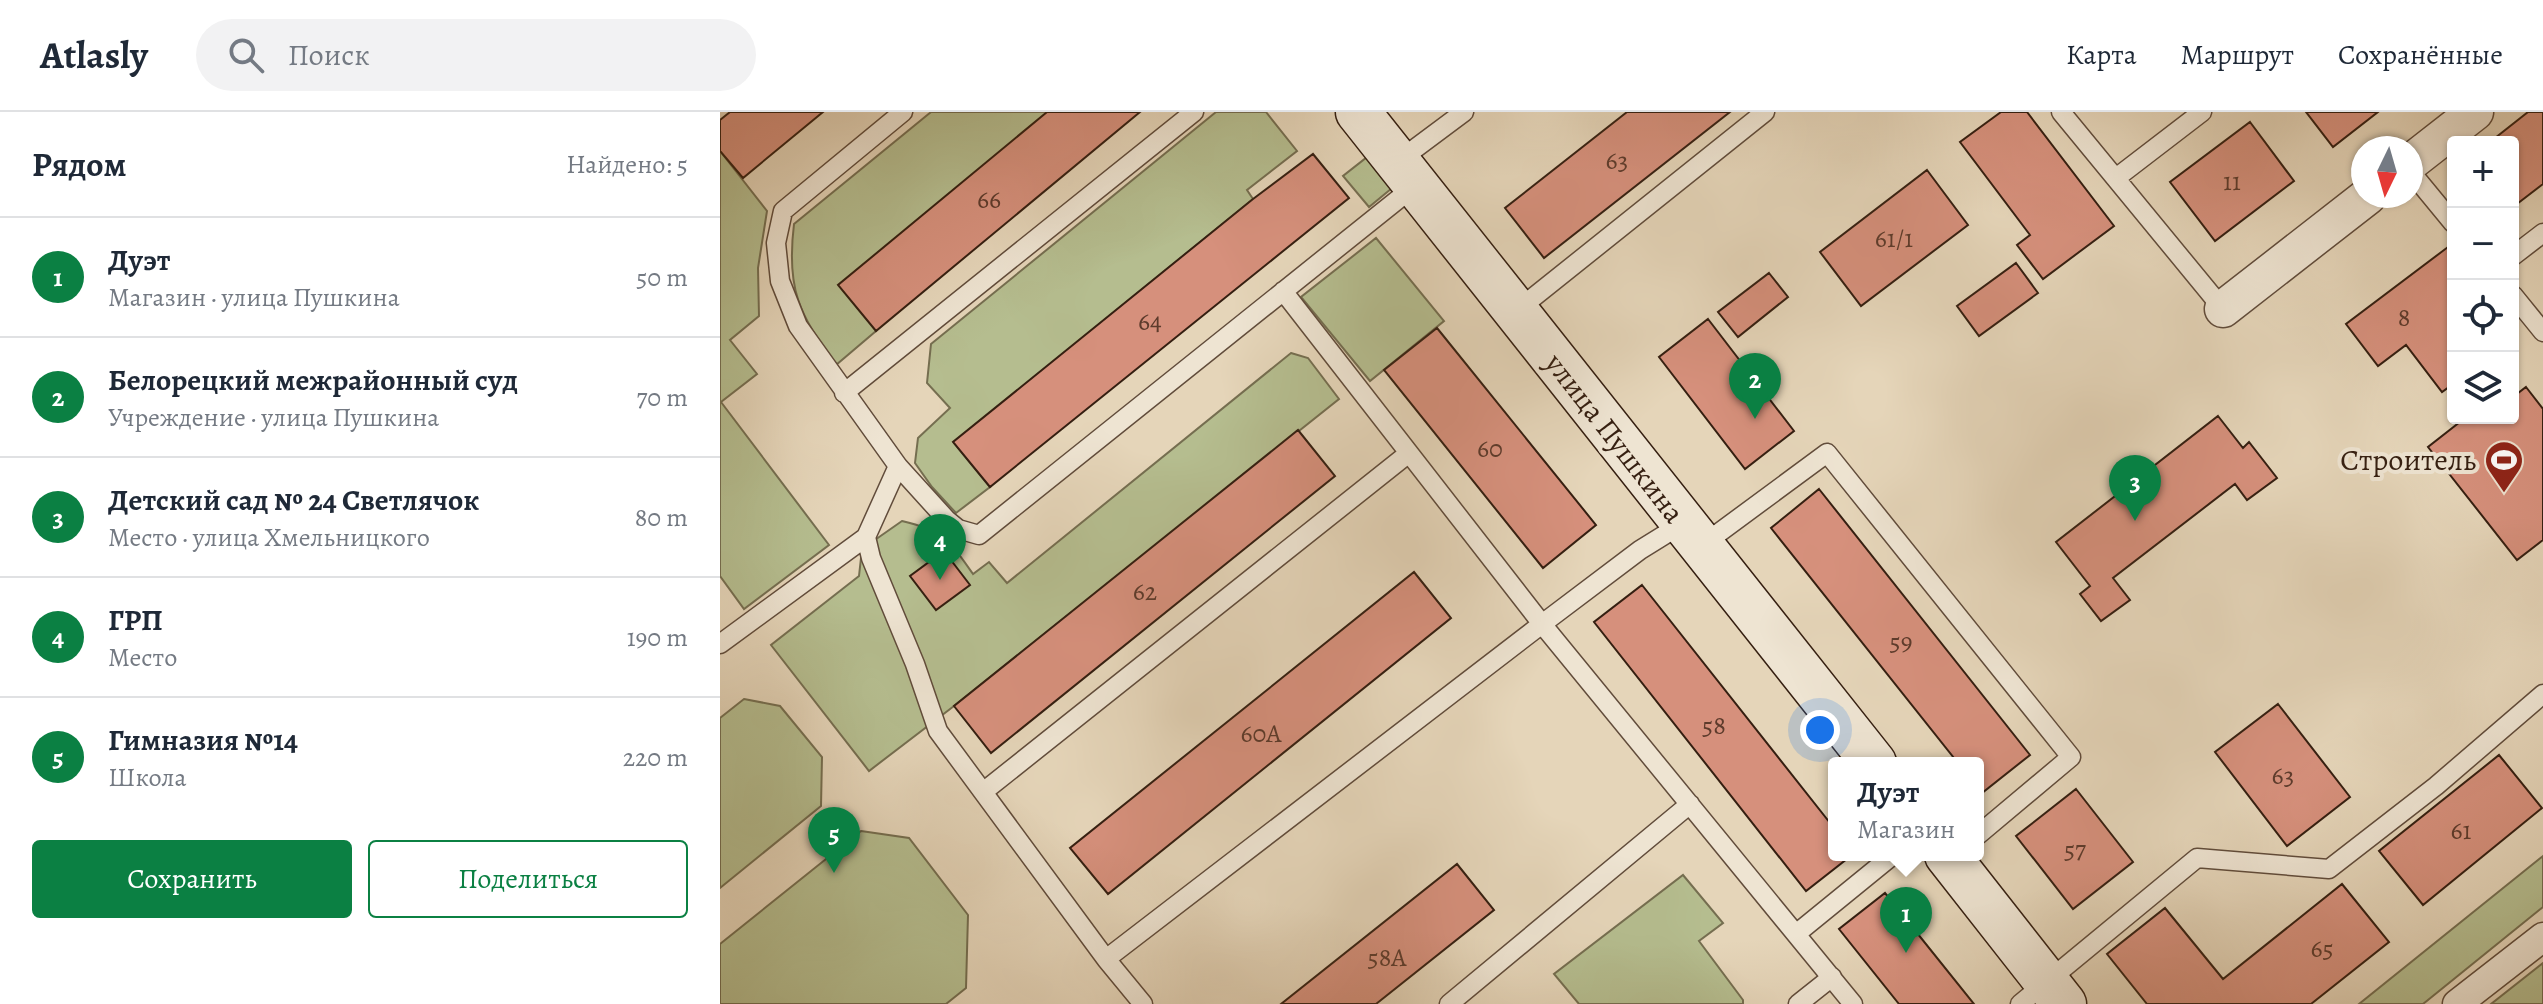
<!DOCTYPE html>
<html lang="ru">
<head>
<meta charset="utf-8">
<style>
  body { margin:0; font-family:Alegreya,serif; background:#f2f2f3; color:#1f2937 }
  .controls { position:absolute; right:24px; top:24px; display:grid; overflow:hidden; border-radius:8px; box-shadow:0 2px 6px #0004 }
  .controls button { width:72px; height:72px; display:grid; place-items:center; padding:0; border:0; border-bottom:2px solid #e0e1e3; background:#fff; color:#1f2937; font:40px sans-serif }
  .compass { position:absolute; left:1631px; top:24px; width:72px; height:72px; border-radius:50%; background:#fff; box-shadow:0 2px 6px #0004; rotate:185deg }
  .you { position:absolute; left:1100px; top:618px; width:28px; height:28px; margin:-20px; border:6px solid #fff; border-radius:50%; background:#1a73e8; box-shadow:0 0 0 12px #1a73e833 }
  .badge { display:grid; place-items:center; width:52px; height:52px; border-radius:50%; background:#0b8043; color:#fff; font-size:26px; font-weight:700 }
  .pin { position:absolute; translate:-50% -66px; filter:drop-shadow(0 2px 4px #0008) }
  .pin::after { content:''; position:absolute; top:42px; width:28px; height:24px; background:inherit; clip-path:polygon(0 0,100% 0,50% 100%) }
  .popup { position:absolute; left:1108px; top:645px; width:156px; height:104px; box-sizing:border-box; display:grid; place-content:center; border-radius:8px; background:#fff; filter:drop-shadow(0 2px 6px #0005); font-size:26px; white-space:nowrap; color:#747a83 }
  .popup b { font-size:30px; color:#1f2937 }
  .popup::after { content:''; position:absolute; left:50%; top:100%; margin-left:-16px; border:16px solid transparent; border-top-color:#fff }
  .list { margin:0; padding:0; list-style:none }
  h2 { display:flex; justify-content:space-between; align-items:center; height:104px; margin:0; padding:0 32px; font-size:34px }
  h2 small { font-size:26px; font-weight:400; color:#747a83 }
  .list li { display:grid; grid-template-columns:52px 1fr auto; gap:24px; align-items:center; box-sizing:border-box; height:120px; padding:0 32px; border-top:2px solid #e0e1e3 }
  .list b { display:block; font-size:30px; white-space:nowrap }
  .list p { margin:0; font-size:26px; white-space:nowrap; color:#747a83 }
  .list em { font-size:26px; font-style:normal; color:#747a83 }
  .actions { display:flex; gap:16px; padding:24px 32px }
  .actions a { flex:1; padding:18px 0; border:2px solid #0b8043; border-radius:8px; text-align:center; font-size:28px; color:#0b8043 }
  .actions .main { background:#0b8043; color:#fff }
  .icon { flex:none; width:44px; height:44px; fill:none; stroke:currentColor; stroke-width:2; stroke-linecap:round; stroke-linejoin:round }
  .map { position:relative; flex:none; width:1823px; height:892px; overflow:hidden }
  header { display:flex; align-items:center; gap:48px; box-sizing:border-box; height:112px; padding:0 40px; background:#fff; border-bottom:2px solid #e0e1e3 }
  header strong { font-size:38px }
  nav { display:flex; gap:44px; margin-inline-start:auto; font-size:28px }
  .search { width:560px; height:72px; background:#f2f2f3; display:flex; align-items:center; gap:20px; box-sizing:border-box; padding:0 28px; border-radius:44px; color:#747a83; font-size:30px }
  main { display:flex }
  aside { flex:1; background:#fff }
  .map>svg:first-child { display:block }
</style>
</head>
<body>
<header>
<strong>Atlasly</strong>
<div class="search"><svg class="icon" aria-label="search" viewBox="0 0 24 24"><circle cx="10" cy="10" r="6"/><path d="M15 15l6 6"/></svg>Поиск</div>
<nav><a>Карта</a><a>Маршрут</a><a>Сохранённые</a></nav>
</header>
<main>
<aside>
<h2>Рядом<small>Найдено: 5</small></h2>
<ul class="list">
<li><span class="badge">1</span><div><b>Дуэт</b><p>Магазин · улица Пушкина</p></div><em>50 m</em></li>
<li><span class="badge">2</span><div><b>Белорецкий межрайонный суд</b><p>Учреждение · улица Пушкина</p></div><em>70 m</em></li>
<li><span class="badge">3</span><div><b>Детский сад № 24 Светлячок</b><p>Место · улица Хмельницкого</p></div><em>80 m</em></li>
<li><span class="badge">4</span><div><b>ГРП</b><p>Место</p></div><em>190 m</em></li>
<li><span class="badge">5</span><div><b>Гимназия №14</b><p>Школа</p></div><em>220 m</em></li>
</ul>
<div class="actions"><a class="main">Сохранить</a><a>Поделиться</a></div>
</aside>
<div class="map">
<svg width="1823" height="892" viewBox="0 0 1823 892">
  <rect width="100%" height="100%" fill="#e5d5b9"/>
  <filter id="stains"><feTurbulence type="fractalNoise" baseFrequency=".0025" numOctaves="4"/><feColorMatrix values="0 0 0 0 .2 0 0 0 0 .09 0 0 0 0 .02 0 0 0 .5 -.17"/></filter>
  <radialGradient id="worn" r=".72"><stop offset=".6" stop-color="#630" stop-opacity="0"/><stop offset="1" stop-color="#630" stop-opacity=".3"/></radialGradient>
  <path fill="#b5bd8f" stroke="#756e50" stroke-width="2" d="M 211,0 L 327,0 L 156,219 L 116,253 C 79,202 66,177 74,112 Z
    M 496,0 L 546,0 L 577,39 L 527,78 L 533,87 L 234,331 L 270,375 L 236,401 L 212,375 L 195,351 L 198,326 L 230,296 L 207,271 L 211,232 Z
    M 0,39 L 47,99 L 38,156 L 39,204 L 10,228 L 37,262 L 1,290 L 109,433 L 24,497 L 0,464 Z
    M 651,42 L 677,72 L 649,95 L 623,64 Z
    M 656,126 L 724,209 L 650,269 L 581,185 Z
    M 571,241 L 588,246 L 619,287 L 234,594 L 149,659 L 51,533 L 139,464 L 142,437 L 182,409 C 224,419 229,428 253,462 L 269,450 L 287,471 Z
    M 24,587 L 60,594 L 102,645 L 101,694 L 0,776 L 0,606 Z
    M 141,719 L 189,726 L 248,803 L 246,876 L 226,892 L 0,892 L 0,832 Z
    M 1823,744 L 1823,795 L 1703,892 L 1639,892 Z
    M 963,763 L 1003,811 L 979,829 L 1023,888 L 1023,892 L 859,892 L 834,862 Z
    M 1823,851 L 1823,892 L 1771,892 Z"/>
  <path fill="#d6907c" stroke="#351f11" stroke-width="2" d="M 10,0 L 103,0 L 23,66 L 0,39 L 0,8 Z
    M 327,0 L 420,0 L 156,219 L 118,173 Z
    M 907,0 L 1010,0 L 824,146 L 785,96 Z
    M 1281,0 L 1307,0 L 1394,114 L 1323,167 L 1297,133 L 1310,123 L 1240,30 Z
    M 1586,0 L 1658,0 L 1613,35 Z
    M 1808,0 L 1823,0 L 1823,72 L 1793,95 L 1793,30 L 1770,30 Z
    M 1530,10 L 1574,69 L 1495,129 L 1450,70 Z
    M 593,42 L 629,86 L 270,375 L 233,330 L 533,87 Z
    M 1207,58 L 1248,113 L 1141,194 L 1100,140 Z
    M 1728,135 L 1733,141 L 1733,272 L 1722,280 L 1686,233 L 1658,254 L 1626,212 Z
    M 1296,151 L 1318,181 L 1259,224 L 1237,194 Z
    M 1049,161 L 1068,185 L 1018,225 L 998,200 Z
    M 988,207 L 1074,319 L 1025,357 L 939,245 Z
    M 717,216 L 876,413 L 823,456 L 664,258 Z
    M 1806,275 L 1823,297 L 1823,428 L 1797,448 L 1708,335 L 1745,306 L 1793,306 L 1793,285 Z
    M 1498,304 L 1523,336 L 1529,330 L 1557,366 L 1527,388 L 1515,372 L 1393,466 L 1410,488 L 1381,509 L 1360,482 L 1370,474 L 1336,430 Z
    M 578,318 L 615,364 L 271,641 L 234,594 Z
    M 1099,377 L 1310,643 L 1262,681 L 1258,676 L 1258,651 L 1238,651 L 1051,416 Z
    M 224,439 L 250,473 L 216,498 L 190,464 Z
    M 694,460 L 731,506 L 388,782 L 350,736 Z
    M 922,473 L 1114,716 L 1114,743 L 1132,743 L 1086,779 L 874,510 Z
    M 1558,592 L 1630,685 L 1567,734 L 1495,640 Z
    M 1779,643 L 1822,696 L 1703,793 L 1659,739 Z
    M 1356,677 L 1413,750 L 1353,797 L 1296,724 Z
    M 737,752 L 774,798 L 656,892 L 561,892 Z
    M 1622,772 L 1669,830 L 1591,892 L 1427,892 L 1387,842 L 1445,796 L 1503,867 Z
    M 1165,781 L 1254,892 L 1179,892 L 1119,817 Z"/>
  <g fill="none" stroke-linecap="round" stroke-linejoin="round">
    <g stroke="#614c3b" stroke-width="21">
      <path id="service" d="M 183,0 L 63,99 L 56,131 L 60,169 L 78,214 L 178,354 L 227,408 L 238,417 L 259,423 L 696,73
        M 1341,0 L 1503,197
        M 677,50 L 744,0
        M 1691,60 L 1733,111
        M 1396,66 L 1482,0
        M 1793,144 L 1823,121
        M 563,179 L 822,512 L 1133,892
        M 1793,183 L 1823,220
        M 795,200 L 1045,0
        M 124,281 L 474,0
        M 178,354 L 146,425 L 151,446 L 195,552 L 218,619 L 386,847
        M 981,434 L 1107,341 L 1351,645 L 1258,723
        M 0,532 L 146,425
        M 263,680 L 689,341
        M 1076,822 L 1173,743
        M 423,892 L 386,847 L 822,512 L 920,438 L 962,412
        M 729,892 L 970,692
        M 1078,892 L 1112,865
        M 1300,892 L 1477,746 L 1609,757 L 1716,674 L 1823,582"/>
    </g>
    <g stroke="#614c3b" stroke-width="31">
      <path id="pedestrian" d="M 1737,892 L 1823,825"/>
    </g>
    <g stroke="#614c3b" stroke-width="39">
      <path id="minor" d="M 1691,50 L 1755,0
        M 1503,197 L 1648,84"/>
    </g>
    <g stroke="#351f11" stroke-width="47">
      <path id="secondary" d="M 638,0 L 1154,651
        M 1227,743 L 1344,892"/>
    </g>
    <use href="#service" stroke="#eee4d2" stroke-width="18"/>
    <use href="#pedestrian" stroke="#eee4d2" stroke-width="28"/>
    <use href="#minor" stroke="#eee4d2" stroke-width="36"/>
    <use href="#secondary" stroke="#eee4d2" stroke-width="44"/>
  </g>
  <defs>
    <g id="stadium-pin" transform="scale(2)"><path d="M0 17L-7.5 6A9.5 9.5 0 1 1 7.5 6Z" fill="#8f2418" stroke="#eee4d2"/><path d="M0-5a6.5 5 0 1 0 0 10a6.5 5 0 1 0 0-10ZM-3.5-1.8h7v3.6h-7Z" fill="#fff"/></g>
  </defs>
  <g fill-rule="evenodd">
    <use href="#stadium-pin" x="1784" y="348"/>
  </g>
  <g text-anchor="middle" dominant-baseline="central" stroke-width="8" stroke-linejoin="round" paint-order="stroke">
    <g font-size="26" fill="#5d3b2c">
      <text x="897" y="48">63</text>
      <text x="1512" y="69">11</text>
      <text x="269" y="87">66</text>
      <text x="1174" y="126">61/1</text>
      <text x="1684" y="205">8</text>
      <text x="430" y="209">64</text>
      <text x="770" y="336">60</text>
      <text x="425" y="479">62</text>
      <text x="1181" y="529">59</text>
      <text x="994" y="613">58</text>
      <text x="541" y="621">60А</text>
      <text x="1563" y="663">63</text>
      <text x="1741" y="718">61</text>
      <text x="1355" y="737">57</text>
      <text x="1602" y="836">65</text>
      <text x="667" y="845">58А</text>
    </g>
    <g font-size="30" fill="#351f11" stroke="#eee4d2">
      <text transform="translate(895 326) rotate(52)">улица Пушкина</text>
    </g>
    <g font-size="30" fill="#351f11" stroke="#eee4d2" text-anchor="end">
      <text x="1756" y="348">Строитель</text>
    </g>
  </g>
  <rect width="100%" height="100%" filter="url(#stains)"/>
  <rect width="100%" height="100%" fill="url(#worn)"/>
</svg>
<div class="controls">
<button>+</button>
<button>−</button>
<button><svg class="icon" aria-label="locate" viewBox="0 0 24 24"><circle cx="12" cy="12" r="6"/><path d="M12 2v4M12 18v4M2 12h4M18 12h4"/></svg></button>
<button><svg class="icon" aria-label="layers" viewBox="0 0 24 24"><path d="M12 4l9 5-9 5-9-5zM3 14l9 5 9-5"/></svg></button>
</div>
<svg class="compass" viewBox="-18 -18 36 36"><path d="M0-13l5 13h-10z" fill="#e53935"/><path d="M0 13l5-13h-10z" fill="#747a83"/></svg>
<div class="you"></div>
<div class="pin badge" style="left:1186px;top:841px">1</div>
<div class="popup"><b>Дуэт</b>Магазин</div>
<div class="pin badge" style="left:1035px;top:307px">2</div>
<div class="pin badge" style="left:1415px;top:409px">3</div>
<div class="pin badge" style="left:220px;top:468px">4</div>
<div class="pin badge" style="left:114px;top:761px">5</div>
</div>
</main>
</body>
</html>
